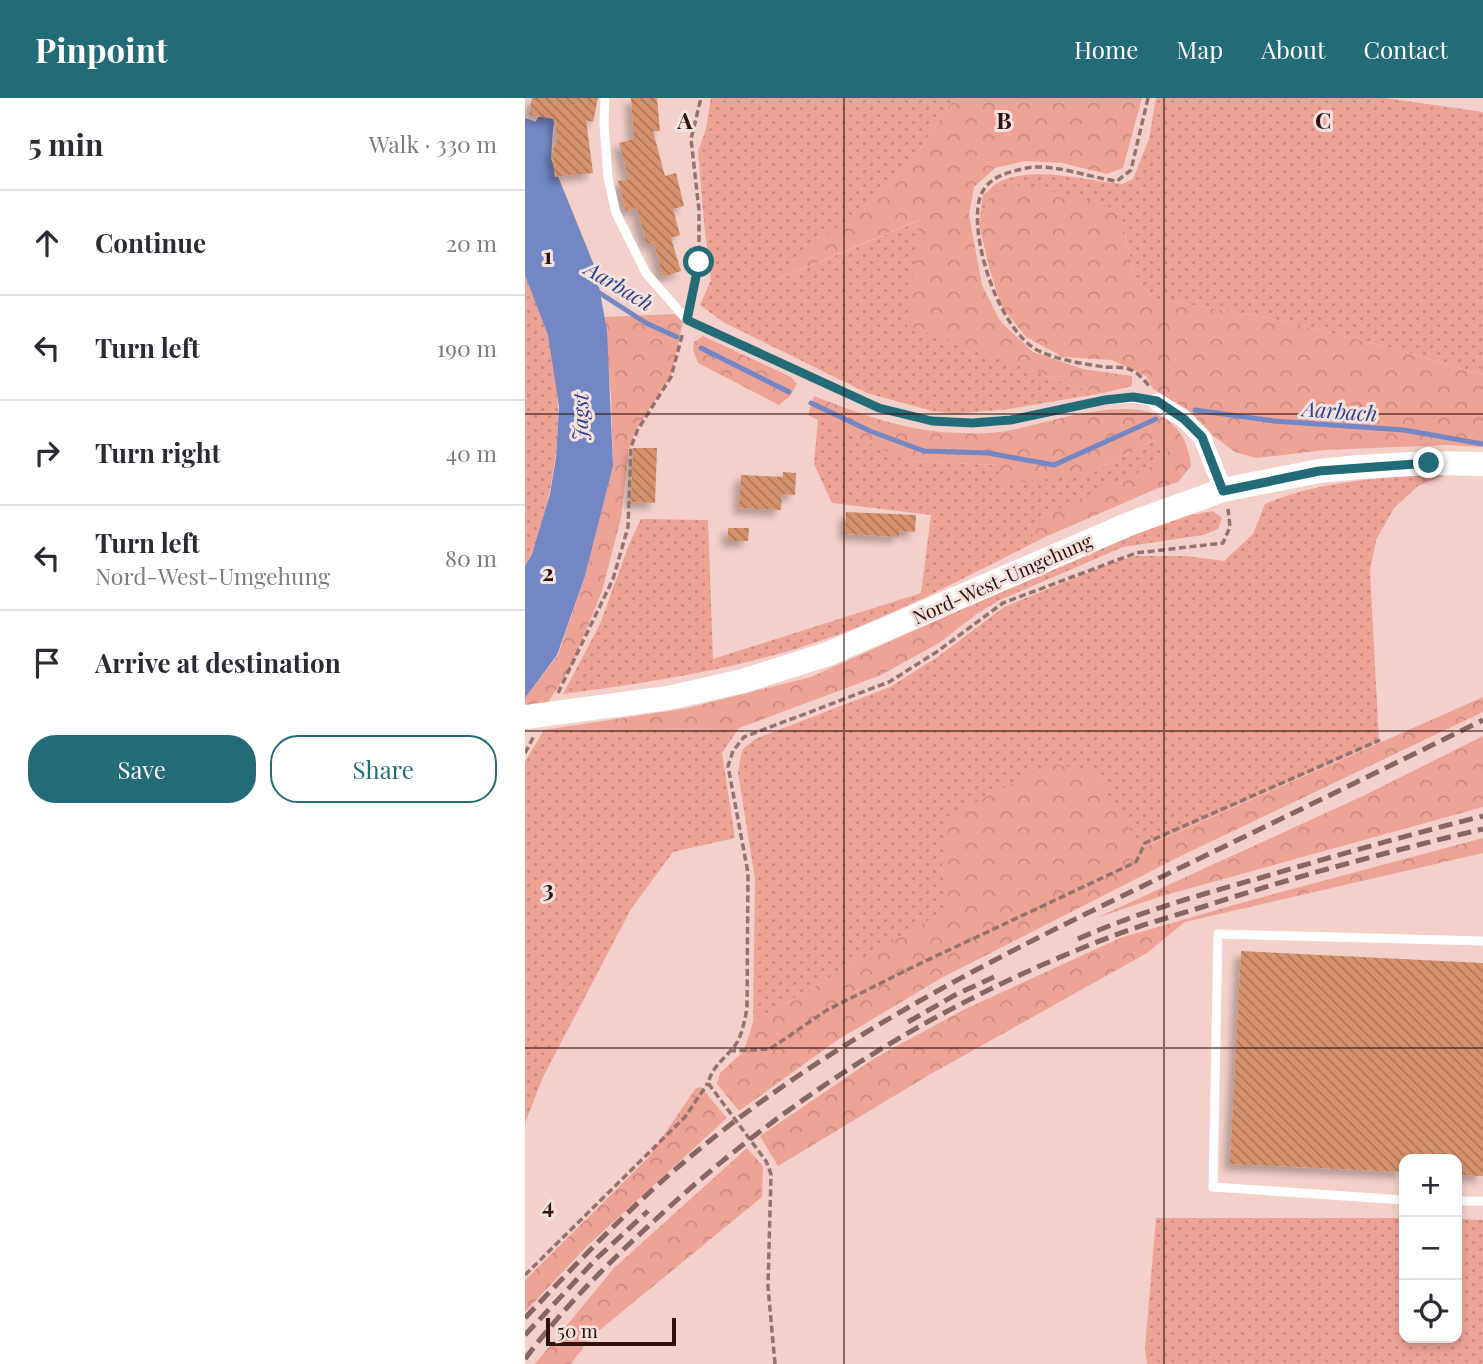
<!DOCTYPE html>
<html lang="en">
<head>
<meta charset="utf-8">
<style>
  body { margin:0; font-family:"Playfair Display",serif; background:#f7f7f7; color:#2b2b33 }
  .controls { position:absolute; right:21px; bottom:21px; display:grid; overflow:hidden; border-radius:14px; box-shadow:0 4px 10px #0003 }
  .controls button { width:63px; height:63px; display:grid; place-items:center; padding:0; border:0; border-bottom:2px solid #e1e1e2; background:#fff; color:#2b2b33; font:35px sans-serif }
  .scale { position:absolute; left:21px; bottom:18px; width:130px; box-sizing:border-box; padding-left:7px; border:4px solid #30120d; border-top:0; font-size:19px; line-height:24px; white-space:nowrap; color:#30120d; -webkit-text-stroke:5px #f4e2df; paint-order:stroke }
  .stop { position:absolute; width:21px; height:21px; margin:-16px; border:5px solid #236c77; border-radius:50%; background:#fff }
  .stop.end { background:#236c77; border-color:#fff; box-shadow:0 2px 7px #0008 }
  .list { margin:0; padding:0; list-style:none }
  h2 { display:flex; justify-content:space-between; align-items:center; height:91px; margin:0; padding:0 28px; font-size:30px }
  h2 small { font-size:23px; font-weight:400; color:#7c7c81 }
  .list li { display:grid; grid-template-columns:46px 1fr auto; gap:21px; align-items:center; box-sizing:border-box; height:105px; padding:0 28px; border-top:2px solid #e1e1e2 }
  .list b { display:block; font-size:26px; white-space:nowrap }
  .list p { margin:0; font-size:23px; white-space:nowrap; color:#7c7c81 }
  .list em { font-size:23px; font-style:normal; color:#7c7c81 }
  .actions { display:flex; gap:14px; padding:21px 28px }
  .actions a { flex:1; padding:16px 0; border:2px solid #236c77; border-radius:28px; text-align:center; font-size:24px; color:#236c77 }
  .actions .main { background:#236c77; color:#fff }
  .icon { flex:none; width:38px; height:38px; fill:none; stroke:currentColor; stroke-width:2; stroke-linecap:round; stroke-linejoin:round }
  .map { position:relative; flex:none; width:958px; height:1266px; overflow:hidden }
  header { display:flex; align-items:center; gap:42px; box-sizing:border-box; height:98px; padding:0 35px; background:#236c77; color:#fff }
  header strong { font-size:33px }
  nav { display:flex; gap:38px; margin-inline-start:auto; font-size:24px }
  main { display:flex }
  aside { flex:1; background:#fff }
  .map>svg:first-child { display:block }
</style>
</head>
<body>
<header>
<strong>Pinpoint</strong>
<nav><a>Home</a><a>Map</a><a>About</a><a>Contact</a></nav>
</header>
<main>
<aside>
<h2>5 min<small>Walk · 330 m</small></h2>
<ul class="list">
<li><svg class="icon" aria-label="ahead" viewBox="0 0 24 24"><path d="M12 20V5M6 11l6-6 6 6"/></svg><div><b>Continue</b></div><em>20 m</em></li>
<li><svg class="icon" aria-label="left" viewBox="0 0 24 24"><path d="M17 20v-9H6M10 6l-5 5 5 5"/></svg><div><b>Turn left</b></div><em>190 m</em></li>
<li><svg class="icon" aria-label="right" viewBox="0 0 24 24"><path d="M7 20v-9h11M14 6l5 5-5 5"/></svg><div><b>Turn right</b></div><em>40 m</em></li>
<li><svg class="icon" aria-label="left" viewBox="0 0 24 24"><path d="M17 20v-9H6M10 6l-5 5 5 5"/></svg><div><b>Turn left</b><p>Nord-West-Umgehung</p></div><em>80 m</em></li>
<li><svg class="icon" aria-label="arrive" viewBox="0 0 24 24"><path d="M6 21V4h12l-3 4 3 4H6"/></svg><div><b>Arrive at destination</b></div></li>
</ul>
<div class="actions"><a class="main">Save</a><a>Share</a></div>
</aside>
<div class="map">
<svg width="958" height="1266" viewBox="0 0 958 1266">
  <defs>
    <pattern id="grass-dots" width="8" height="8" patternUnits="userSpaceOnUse" patternTransform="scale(1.75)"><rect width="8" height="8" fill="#eea397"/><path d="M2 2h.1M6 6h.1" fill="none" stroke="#cc8b81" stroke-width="1.8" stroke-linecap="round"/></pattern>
    <pattern id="forest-crowns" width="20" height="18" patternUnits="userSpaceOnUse" patternTransform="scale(1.75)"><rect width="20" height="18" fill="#eea397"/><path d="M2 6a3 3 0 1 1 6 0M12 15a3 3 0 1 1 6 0" fill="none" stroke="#cc8b81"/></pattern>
    <pattern id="building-back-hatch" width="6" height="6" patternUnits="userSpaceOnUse" patternTransform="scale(1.75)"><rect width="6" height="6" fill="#d5926d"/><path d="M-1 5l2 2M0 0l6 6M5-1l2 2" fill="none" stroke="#ad7658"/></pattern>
    <filter id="shadow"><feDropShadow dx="-6" dy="6" stdDeviation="3.5" flood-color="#0004"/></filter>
  </defs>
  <rect width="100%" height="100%" fill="#f4d0ca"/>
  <path fill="url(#grass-dots)" d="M 186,0 L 430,0 L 378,75 L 251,182 L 395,122 L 504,270 L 546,288 L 578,295 L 484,311 L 429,316 L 407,313 L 342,295 L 198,224 L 175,207 L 186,182 L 179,125 L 173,53 L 181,31 Z
    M 631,0 L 860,0 L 958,14 L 958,277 L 878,253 L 741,219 L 629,201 L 609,176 L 595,113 L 469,95 L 454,126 L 458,97 C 464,92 469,86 476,83 C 511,68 560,82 597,86 L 608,81 L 624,41 Z
    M 0,177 C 8,197 18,217 23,237 C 39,299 35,362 17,423 C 12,439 9,454 0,468 Z
    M 293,321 L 383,363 L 472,367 L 563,376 L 629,342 L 643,354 L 639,363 L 507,441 L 520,439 C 459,470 397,503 333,529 C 239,567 138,583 38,596 L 75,526 L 105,444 L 116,421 L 183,422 L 188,561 L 396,495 L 406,417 L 307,405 L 289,366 Z
    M 925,375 L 893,388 L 869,410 L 851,442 L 845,473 L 854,644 L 616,750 L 569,675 L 417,770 L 423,812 L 228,924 L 230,781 L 213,675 L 217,652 L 230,641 L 365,589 L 414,558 L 479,509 L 584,466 L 610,458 L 661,458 L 699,463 L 728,436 L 740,406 C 798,381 862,380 925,375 Z
    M 688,413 L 697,420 L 693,431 L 678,437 L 598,449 L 475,502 L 453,515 L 449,503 C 521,471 610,424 688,413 Z
    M 214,630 L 197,655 L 210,740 L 148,754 L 106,811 L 18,979 L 0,1025 L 0,664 L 19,632 Z
    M 631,1120 L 879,1120 L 879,1240 L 932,1240 L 932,1121 L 958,1122 L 958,1266 L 622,1266 L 620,1250 Z"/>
  <path fill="url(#forest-crowns)" d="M 430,0 L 617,0 L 598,70 L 582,76 L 537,65 L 500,63 L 470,70 L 449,89 L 444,117 L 457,187 L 475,223 L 508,254 L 558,271 L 607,278 L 607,288 L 578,295 L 546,288 L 504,270 L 382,228 L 394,122 L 248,183 L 378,75 Z
    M 490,87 L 551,98 L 595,113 L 609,176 L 629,201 L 741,219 L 878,253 L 958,277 L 958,349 L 921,347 L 800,352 L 731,360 L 710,354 L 675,328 L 663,312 L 628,291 L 621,278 L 587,262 L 538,259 L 501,239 L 477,209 L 465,173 L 454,126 L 469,95 Z
    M 150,216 L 158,224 L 146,278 L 110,333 L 104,351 L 96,420 L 77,493 L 46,569 L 22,606 L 0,609 L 0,600 L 33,557 L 60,478 L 88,368 L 86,298 L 79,219 Z
    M 178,238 L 266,279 L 272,286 L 265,298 L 254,307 L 173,265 L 168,252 L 169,244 Z
    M 289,298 C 337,317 387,335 439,335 C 454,336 472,335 487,332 C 544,320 657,276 666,368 L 653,384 L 631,391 L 520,439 L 506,441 L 515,419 L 638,363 L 643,354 L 629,342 L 563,376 L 478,386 L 472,367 L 383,363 L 283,317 Z
    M 449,503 L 453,515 L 414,545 L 356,577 L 214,630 L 19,632 L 163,610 L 286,579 L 417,520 Z
    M 958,599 L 958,614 L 660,756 L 418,879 L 311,943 L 214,1013 L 192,986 L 195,975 L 219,953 L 228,924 L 422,812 L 417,770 L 422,719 L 527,665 L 569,675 L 617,750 Z
    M 958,638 L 958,709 L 637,798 L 571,820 L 840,697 Z
    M 958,740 L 958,755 L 660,824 L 622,855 L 404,977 L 253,1068 L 235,1038 L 350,960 L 438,912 L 595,840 L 723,803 Z
    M 176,989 L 202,1020 L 62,1148 L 0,1214 L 0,1182 L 123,1060 L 171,990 Z
    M 222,1050 L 238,1068 L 237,1099 L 65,1240 L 46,1266 L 10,1266 L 89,1170 Z"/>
  <path fill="#7387c5" d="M 0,20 L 28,30 L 26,61 L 71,172 L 82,233 L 88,368 L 60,478 L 32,557 L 0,600 L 0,468 L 7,456 L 25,396 L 31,360 L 34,308 L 23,237 L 0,177 Z"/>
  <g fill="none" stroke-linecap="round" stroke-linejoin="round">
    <path stroke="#7387c5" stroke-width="5" d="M 70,192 L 121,225 L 152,239
      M 176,250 L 264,294
      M 286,305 L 345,333 L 399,353 L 463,355 L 529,367 L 631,321
      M 670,312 L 749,323 L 879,332 L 958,346"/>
    <path stroke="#7387c5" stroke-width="18" d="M 0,82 L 20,25"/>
  </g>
  <path fill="url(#building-back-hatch)" filter="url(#shadow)" d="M 7,0 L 73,0 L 68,24 L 61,22 L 68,75 L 30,79 L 27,56 L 30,45 L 32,44 L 30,21 L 4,17 Z
    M 106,0 L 132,0 L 135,33 L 128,33 L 140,78 L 151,75 L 159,108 L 148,111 L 155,137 L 146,140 L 156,173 L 138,179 L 129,144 L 121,146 L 112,110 L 101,113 L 93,83 L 104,81 L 94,45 L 109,41 Z
    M 108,350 L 132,350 L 130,405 L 106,404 Z
    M 258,374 L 271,375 L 270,397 L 257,396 L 256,412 L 214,410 L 216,377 L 258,379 Z
    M 321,414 L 391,417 L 390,434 L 374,433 L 374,439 L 320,436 Z
    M 203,430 L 224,430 L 223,443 L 203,443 Z
    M 716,853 L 958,865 L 958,1078 L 932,1077 L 932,1061 L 879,1061 L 879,1074 L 705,1066 Z"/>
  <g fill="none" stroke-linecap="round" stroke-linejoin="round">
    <path stroke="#94736d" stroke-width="3.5" stroke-dasharray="7 3.5" stroke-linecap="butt" d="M 623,0 L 606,72 L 592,83 C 565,80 529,65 502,70 C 478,75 456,81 453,109 C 448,149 475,231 512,252 C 532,262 559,266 580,269 C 588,270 599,268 606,272 C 613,275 622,284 625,290
      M 165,206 L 174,165 L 174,112 L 166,41 L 176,0
      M 33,595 L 88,481 L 103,429 L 106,349 L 112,333 L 146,279 L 158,234
      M 0,655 L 9,638
      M 204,953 L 245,951 L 302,912 L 390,868 L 611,764 L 620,745 L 855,642
      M 0,1177 L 160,1019 L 183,985
      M 250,1266 L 243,1189 L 246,1076 L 241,1063 L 183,985 C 188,968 198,962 209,949 C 217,939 219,924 222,911 L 223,775 L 203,668 L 208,653 L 219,639 L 364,584 L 413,553 L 478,505 L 611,455 L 698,445 L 705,429 L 703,411"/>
    <path stroke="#fff" stroke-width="9" d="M 80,0 L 79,26 L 83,80 L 91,115 L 121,175 L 162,222 L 354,310 L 407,323 L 447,325 L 486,322 L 580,302 L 608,300 L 632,304
      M 879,1102 L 688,1089 L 693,836 L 958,843
      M 932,1103 L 958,1103"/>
    <path stroke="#fff" stroke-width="18" d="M 632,304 L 659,321 L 677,339 L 698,392"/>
    <path stroke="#fff" stroke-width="24" d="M 0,619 L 143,600 L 218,583 L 303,556 L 604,426 L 698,392 L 794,373 L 834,369 L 904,365 L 958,366"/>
    <path stroke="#876661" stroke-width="5" stroke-dasharray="14 7" stroke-linecap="butt" d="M 553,841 C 611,815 674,797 735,780 C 809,758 883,737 958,718
      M 383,924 L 430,897 L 469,879
      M 0,1220 C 51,1166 102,1112 159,1064 C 298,946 461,864 624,785 C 735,731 847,677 958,622
      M 0,1237 L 72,1160 L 123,1113
      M 0,1261 C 38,1210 83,1165 130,1122 C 262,999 417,903 585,839 C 613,828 642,820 671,811 C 765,780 861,754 958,731"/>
  </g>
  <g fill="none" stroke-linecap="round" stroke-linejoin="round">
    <path stroke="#236c77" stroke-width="9" d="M 174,164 L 162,222 L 354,310 L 407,323 L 447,325 L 486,322 L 580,302 L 608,299 L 632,303 L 659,321 L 677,339 L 698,393 L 794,373 L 904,365"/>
  </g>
  <path fill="none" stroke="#30120d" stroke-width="2" stroke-opacity="0.55" d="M 319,0 L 319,1266M 639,0 L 639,1266M 0,316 L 958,316M 0,633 L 958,633M 0,950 L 958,950"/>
  <g text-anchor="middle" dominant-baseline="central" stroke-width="6" stroke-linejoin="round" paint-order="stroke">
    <g font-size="19" fill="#30120d" stroke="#f4e2df">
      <text transform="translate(477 480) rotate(-24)">Nord-West-Umgehung</text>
    </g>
    <g font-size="21" font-style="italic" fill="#2d3f89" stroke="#f4e2df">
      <text transform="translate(95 187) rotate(31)">Aarbach</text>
      <text transform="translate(815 312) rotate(4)">Aarbach</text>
      <text transform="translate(54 319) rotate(-89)">Jagst</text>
    </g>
  </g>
  <g font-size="23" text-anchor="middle" font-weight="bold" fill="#30120d" stroke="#f4e2df" stroke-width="6" stroke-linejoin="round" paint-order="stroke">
    <text x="160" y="31">A</text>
    <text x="479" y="31">B</text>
    <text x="798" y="31">C</text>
    <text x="23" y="166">1</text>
    <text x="23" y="483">2</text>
    <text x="23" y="799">3</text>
    <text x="23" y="1116">4</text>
  </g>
</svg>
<div class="controls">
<button>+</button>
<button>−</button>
<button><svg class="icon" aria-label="locate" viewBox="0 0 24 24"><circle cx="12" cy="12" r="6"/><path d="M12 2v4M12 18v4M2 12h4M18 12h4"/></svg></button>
</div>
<div class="scale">50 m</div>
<div class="stop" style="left:174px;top:164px"></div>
<div class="stop end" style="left:904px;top:365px"></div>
</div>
</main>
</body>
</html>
